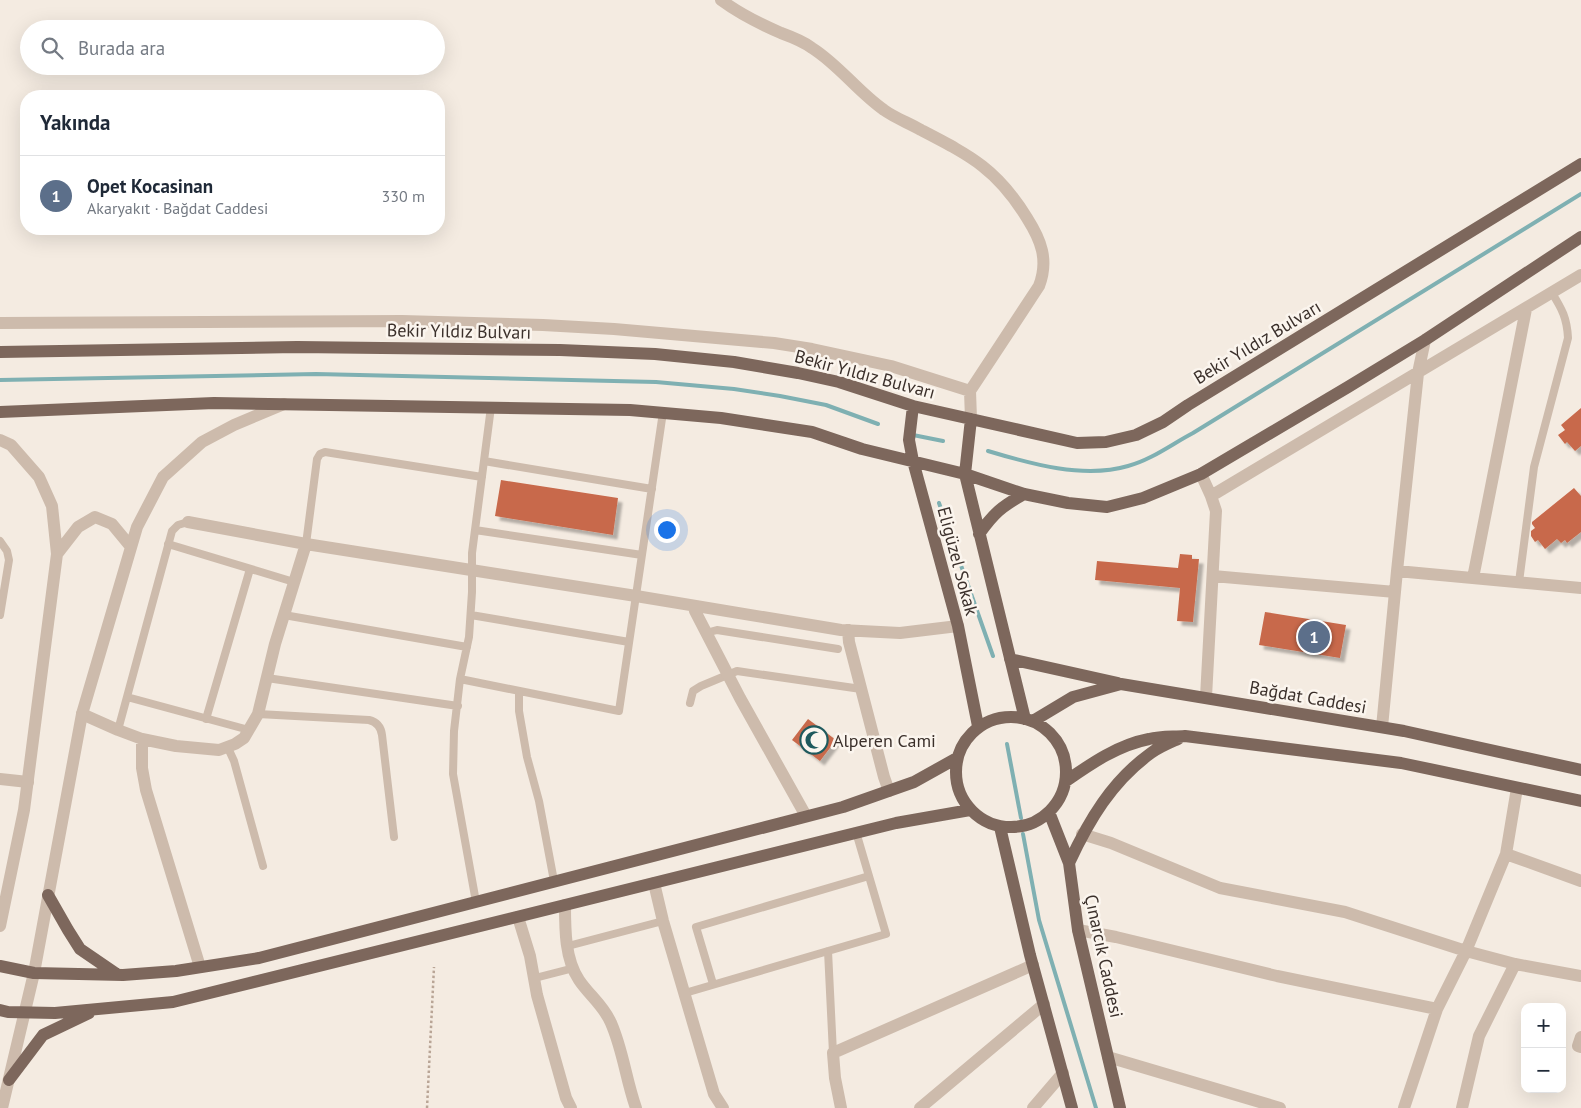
<!DOCTYPE html>
<html lang="tr">
<head>
<meta charset="utf-8">
<style>
  body { margin:0; font-family:"PT Sans",sans-serif; background:#f6f6f7; color:#1f2937 }
  .controls { position:absolute; right:15px; bottom:15px; display:grid; overflow:hidden; border-radius:10px; box-shadow:0 5px 20px #0002 }
  .controls button { width:45px; height:45px; display:grid; place-items:center; padding:0; border:0; border-bottom:1px solid #e0e1e3; background:#fff; color:#1f2937; font:25px sans-serif }
  .you { position:absolute; left:666px; top:529px; width:18px; height:18px; margin:-12px; border:4px solid #fff; border-radius:50%; background:#1a73e8; box-shadow:0 0 0 8px #1a73e833 }
  .badge { display:grid; place-items:center; width:32px; height:32px; border-radius:50%; background:#0b8043; color:#fff; font-size:16px; font-weight:700 }
  .pin { position:absolute; translate:-50% -50%; border:2px solid #fff; box-shadow:0 1px 5px #0006 }
  .list { margin:0; padding:0; list-style:none }
  h2 { display:flex; justify-content:space-between; align-items:center; height:65px; margin:0; padding:0 20px; font-size:21px }
  h2 small { font-size:16px; font-weight:400; color:#747a83 }
  .list li { display:grid; grid-template-columns:32px 1fr auto; gap:15px; align-items:center; box-sizing:border-box; height:80px; padding:0 20px; border-top:1px solid #e0e1e3 }
  .list b { display:block; font-size:19px; white-space:nowrap }
  .list p { margin:0; font-size:16px; white-space:nowrap; color:#747a83 }
  .list em { font-size:16px; font-style:normal; color:#747a83 }
  .icon { flex:none; width:28px; height:28px; fill:none; stroke:currentColor; stroke-width:2; stroke-linecap:round; stroke-linejoin:round }
  .map { position:relative; flex:none; width:1581px; height:1108px; overflow:hidden }
  .search { position:absolute; background:#fff; box-shadow:0 5px 20px #0002; left:20px; top:20px; width:425px; height:55px; display:flex; align-items:center; gap:12px; box-sizing:border-box; padding:0 18px; border-radius:28px; color:#747a83; font-size:19px }
  .panel { position:absolute; background:#fff; box-shadow:0 5px 20px #0002; left:20px; top:90px; width:425px; height:145px; border-radius:20px }
  .map>svg:first-child { display:block }
</style>
</head>
<body>
<div class="map">
<svg width="1581" height="1108" viewBox="0 0 1581 1108">
  <defs>
    <filter id="shadow"><feDropShadow dx="4.5" dy="4.5" stdDeviation="1" flood-color="#0004"/></filter>
  </defs>
  <rect width="100%" height="100%" fill="#f4ebe1"/>
  <g fill="none" stroke-linecap="round" stroke-linejoin="round">
    <path stroke="#7fb0b2" stroke-width="4" d="M 0,380 L 316,374 L 656,382 L 734,389 L 780,396 L 826,405 L 878,424
      M 913,435 L 943,441
      M 988,451 C 1031,464 1084,479 1128,466 C 1151,460 1172,444 1193,433 L 1581,194
      M 939,503 L 993,656
      M 1007,744 L 1021,818
      M 1023,834 L 1039,920 L 1096,1108"/>
  </g>
  <path fill="#c8694b" filter="url(#shadow)" d="M 1581,408 L 1581,446 L 1575,451 L 1567,442 L 1565,444 L 1558,435 L 1565,430 L 1561,425 Z
    M 501,480 L 618,498 L 613,535 L 495,516 Z
    M 1574,488 L 1581,496 L 1581,532 L 1567,543 L 1565,540 L 1561,543 L 1557,539 L 1545,549 L 1538,540 L 1535,542 L 1531,536 L 1531,531 L 1535,528 L 1532,524 L 1532,522 Z
    M 1180,554 L 1192,555 L 1192,559 L 1199,559 L 1193,622 L 1177,621 L 1180,588 L 1095,580 L 1097,561 L 1178,568 Z
    M 1265,612 L 1346,625 L 1340,658 L 1259,645 Z
    M 808,719 L 836,740 L 820,761 L 792,740 Z"/>
  <g fill="none" stroke-linecap="round" stroke-linejoin="round">
    <path stroke="#b9a596" stroke-width="2.5" stroke-dasharray="2.5 2.5" stroke-linecap="butt" d="M 427,1108 L 434,967"/>
    <path stroke="#cdbbac" stroke-width="8" d="M 484,461 L 652,489
      M 475,530 L 642,555
      M 0,541 L 7,551 L 9,560 L 0,615
      M 168,544 L 294,582
      M 306,544 L 317,459 L 320,454 L 325,452 L 482,477
      M 1519,582 L 1534,467 L 1568,338 C 1567,318 1562,309 1552,293
      M 284,615 L 467,647
      M 471,615 L 629,642
      M 706,633 L 717,630 L 838,649
      M 267,678 L 458,706
      M 460,679 L 619,711 L 663,412
      M 519,691 L 519,711 L 527,757 L 539,801 L 554,881
      M 127,697 L 249,730
      M 690,703 L 693,691 L 701,686 L 737,671 L 861,689
      M 258,714 L 369,720 C 377,722 381,727 382,735 L 394,837
      M 206,719 L 250,569
      M 118,730 L 172,531 L 178,525 L 188,522
      M 228,748 L 234,761 L 263,866
      M 476,902 L 453,774 L 454,731 L 460,679 L 469,637 L 472,592 L 472,553 L 491,407
      M 568,946 L 663,921
      M 828,951 L 833,1053
      M 535,978 L 574,968
      M 713,984 L 696,927 L 869,876
      M 685,993 L 886,934 L 856,832"/>
    <path stroke="#cdbbac" stroke-width="12" d="M 0,323 L 402,321 L 543,325 L 614,329 L 774,343 L 812,349 L 891,366 L 970,391 L 1039,286 C 1049,260 1041,240 1027,218 C 997,169 971,156 921,130 C 909,123 895,118 884,110 C 858,92 839,65 812,48 C 803,41 792,37 781,33 C 760,24 740,14 721,0
      M 970,391 L 971,419
      M 1201,474 L 1211,496 L 1216,511 L 1206,697
      M 1211,496 L 1581,275
      M 188,522 L 306,544 L 636,596 L 841,630 L 900,633 L 958,626
      M 1397,571 L 1581,588
      M 1213,576 L 1395,592
      M 1473,578 L 1526,309
      M 694,606 L 695,611 L 740,698 L 806,816
      M 848,630 L 849,642 L 884,777 L 889,791
      M 82,714 L 118,730 L 142,739 L 176,746 L 219,750 L 235,744 L 244,738 L 258,714 L 275,644 L 306,544
      M 1382,727 L 1397,571 L 1418,373 L 1425,340
      M 142,739 L 142,768 L 146,790 L 200,967
      M 0,779 L 28,782
      M 1517,788 L 1506,854 L 1581,881
      M 1082,834 L 1111,843 L 1220,888 L 1345,912 L 1466,951 L 1515,964 L 1581,976
      M 654,883 L 663,921 L 714,1094 L 723,1108
      M 565,905 C 565,930 565,959 579,980 C 589,995 604,1006 611,1023 C 623,1050 626,1080 636,1108
      M 518,917 L 530,956 L 537,995 L 566,1098 L 571,1108
      M 1078,930 L 1116,937 L 1277,976 L 1437,1009
      M 1581,1037 L 1578,1046 L 1581,1047
      M 1108,1057 L 1280,1108
      M 841,1108 L 835,1078 L 833,1053 L 1033,965
      M 920,1108 L 1044,1004
      M 1033,1108 L 1063,1073
      M 1404,1108 L 1437,1009 L 1466,951 L 1506,854
      M 1462,1108 L 1479,1036 L 1515,964"/>
    <path stroke="#cdbbac" stroke-width="12" d="M 0,440 L 11,445 L 39,477 L 52,506 L 57,554 L 24,810 L 0,926
      M 57,554 L 78,527 L 95,517 L 112,524 L 131,547
      M 2,1108 L 34,973 L 82,714 L 137,527 L 163,477 L 202,442 L 234,425 L 284,404"/>
    <path stroke="#7d675c" stroke-width="12" d="M 0,352 L 297,347 L 560,350 L 655,354 L 734,362 L 798,373 L 839,382 L 913,406 L 1077,443 L 1106,442 L 1136,435 L 1163,422 L 1188,405 L 1581,164
      M 913,406 L 909,440 L 913,461 L 958,626 L 978,726
      M 0,412 L 214,403 L 630,410 L 721,418 L 812,432 L 862,449 L 965,474 L 1024,494 L 1068,503 L 1107,507 L 1143,498 L 1201,474 L 1348,387 L 1425,340 L 1581,237
      M 971,419 L 965,474 L 1025,719
      M 979,534 C 994,513 1001,507 1024,494
      M 1010,659 L 1118,683
      M956 772a55 55 0 1 1 110 0a55 55 0 1 1-110 0Z
      M 1033,721 L 1073,697 L 1121,684 L 1404,731 L 1581,770
      M 1066,781 C 1092,763 1118,745 1149,739 C 1161,736 1173,737 1185,736 L 1401,763 L 1581,801
      M 1049,812 L 1069,863 L 1078,930 L 1120,1108
      M 1000,827 L 1030,955 L 1072,1108
      M 1069,863 C 1089,820 1112,781 1151,753 C 1159,747 1169,743 1178,739
      M 48,895 L 68,930 L 80,949 L 118,975
      M 0,966 L 34,973 L 123,975 L 176,971 L 259,958 L 843,807 L 914,782 L 957,758
      M 0,1010 L 8,1012 L 55,1013 L 173,1002 L 896,823 L 970,810
      M 9,1080 L 43,1035 L 89,1013"/>
  </g>
  <defs>
    <g id="mosque-ring" transform="scale(1.4375)"><circle r="9.5" fill="#fbf5ee" stroke="#1f5a5e" stroke-width="1.5"/><path d="M3.5-4.9A6 6 0 1 0 3.5 4.9A5 5 0 1 1 3.5-4.9Z" fill="#1f5a5e"/></g>
  </defs>
  <g fill-rule="evenodd">
    <use href="#mosque-ring" x="814" y="740"/>
  </g>
  <g text-anchor="middle" dominant-baseline="central" stroke-width="5" stroke-linejoin="round" paint-order="stroke">
    <g font-size="18" fill="#3b302b" stroke="#fbf5ee">
      <text transform="translate(459 331) rotate(1)">Bekir Yıldız Bulvarı</text>
      <text transform="translate(1257 342) rotate(-31)">Bekir Yıldız Bulvarı</text>
      <text transform="translate(865 374) rotate(15)">Bekir Yıldız Bulvarı</text>
      <text transform="translate(958 561) rotate(75)">Eligüzel Sokak</text>
      <text transform="translate(1308 697) rotate(10)">Bağdat Caddesi</text>
      <text transform="translate(1104 956) rotate(78)">Çınarcık Caddesi</text>
    </g>
    <g font-size="18" fill="#3b302b" stroke="#fbf5ee" text-anchor="start">
      <text x="833" y="740">Alperen Cami</text>
    </g>
  </g>
</svg>
<div class="controls">
<button>+</button>
<button>−</button>
</div>
<div class="you"></div>
<div class="pin badge" style="left:1314px;top:637px;background:#5c6f8a">1</div>
<div class="search"><svg class="icon" aria-label="search" viewBox="0 0 24 24"><circle cx="10" cy="10" r="6"/><path d="M15 15l6 6"/></svg>Burada ara</div>
<section class="panel">
<h2>Yakında<small></small></h2>
<ul class="list">
<li><span class="badge" style="background:#5c6f8a">1</span><div><b>Opet Kocasinan</b><p>Akaryakıt · Bağdat Caddesi</p></div><em>330 m</em></li>
</ul>
</section>
</div>
</body>
</html>
